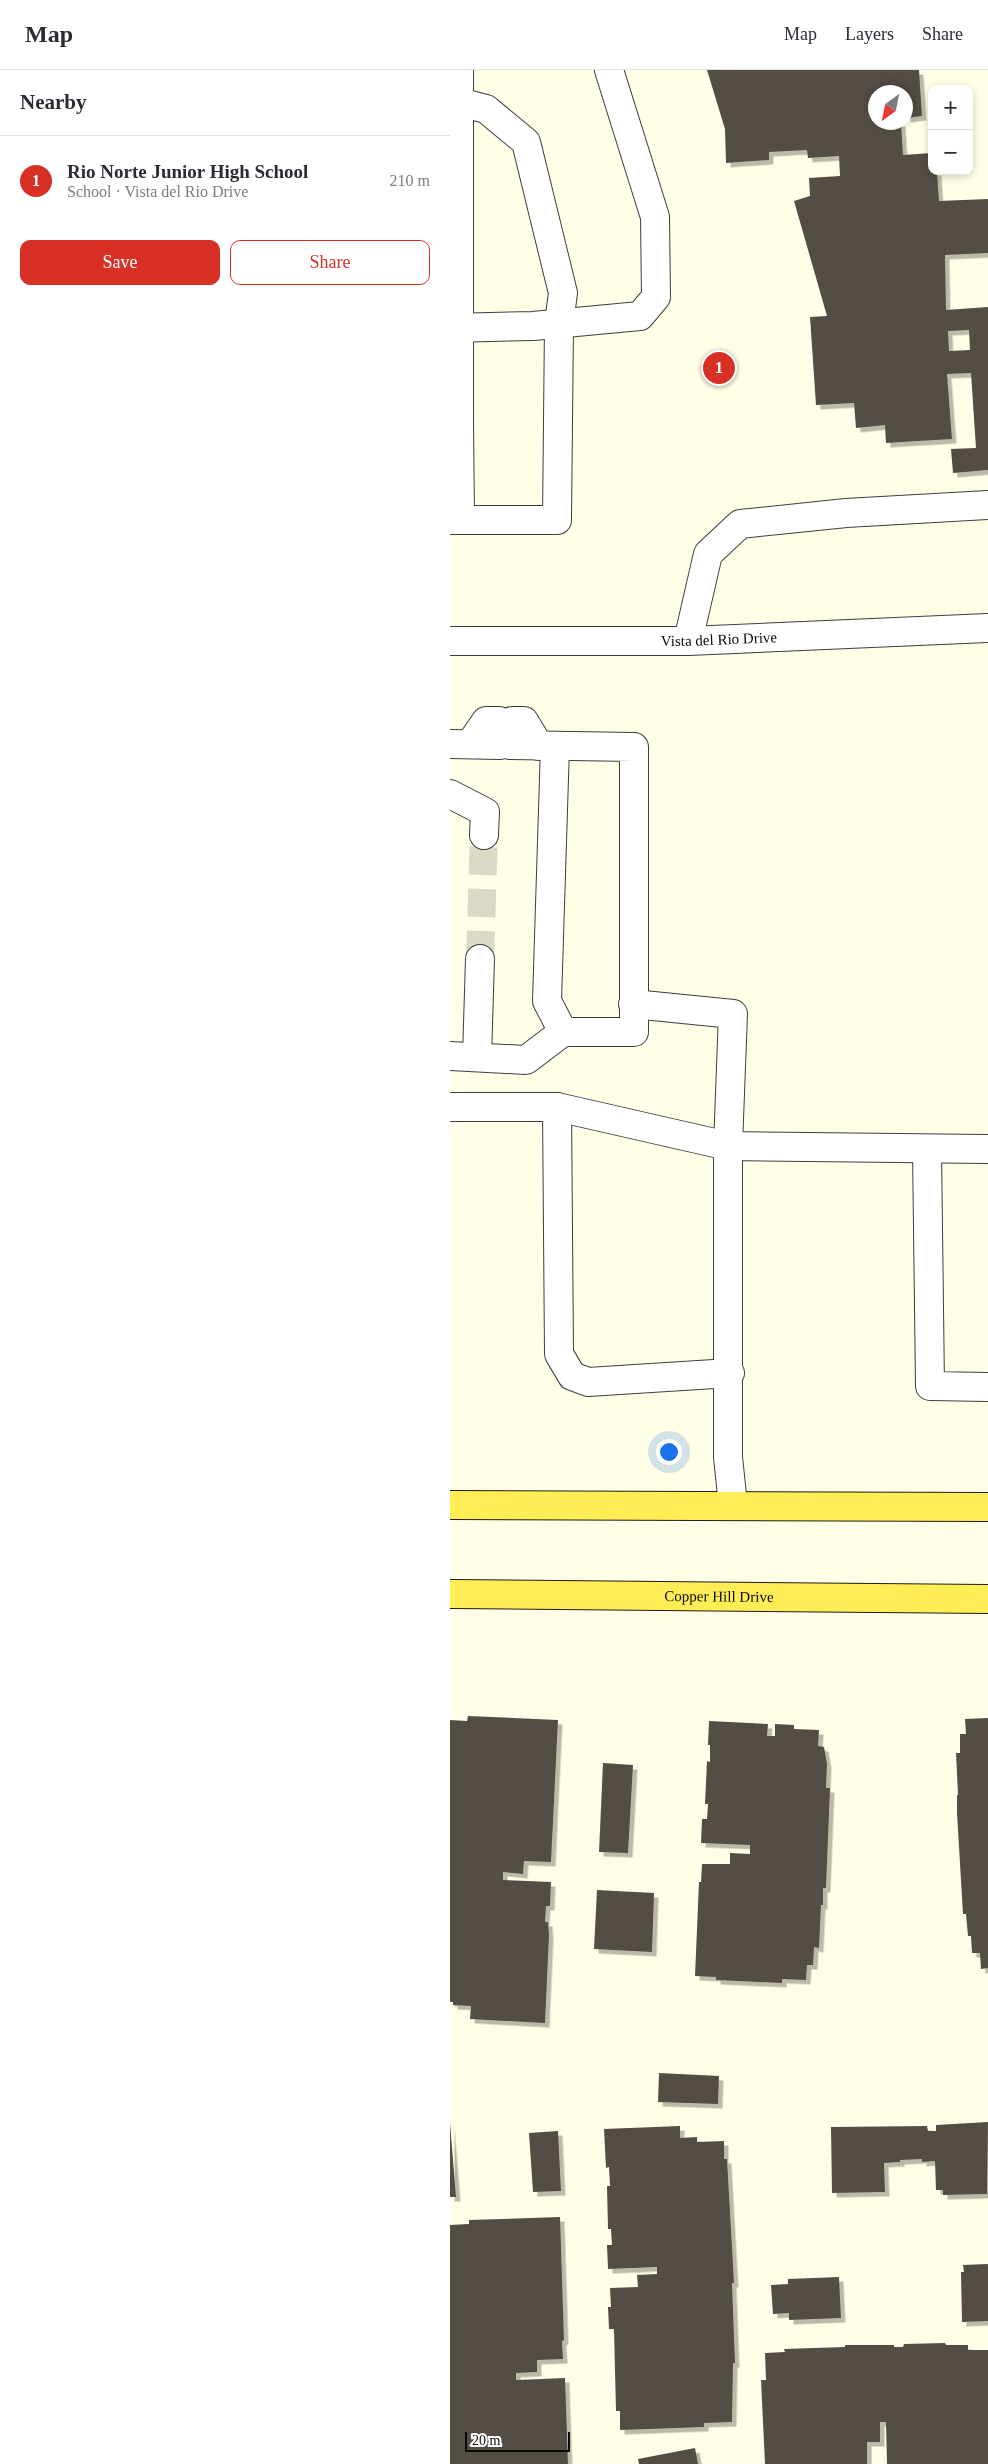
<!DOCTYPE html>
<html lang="en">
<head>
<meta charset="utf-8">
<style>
  body { margin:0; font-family:Georgia,serif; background:#f2f2f3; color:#2b2b33 }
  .controls { position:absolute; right:15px; top:15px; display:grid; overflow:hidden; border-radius:10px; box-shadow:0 2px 8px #0003 }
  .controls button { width:45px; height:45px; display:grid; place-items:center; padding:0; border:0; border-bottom:1px solid #e1e1e2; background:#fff; color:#2b2b33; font:25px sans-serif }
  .compass { position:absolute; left:418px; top:15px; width:45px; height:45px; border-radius:50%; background:#fff; box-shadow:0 2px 8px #0003; rotate:213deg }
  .scale { position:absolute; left:15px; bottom:12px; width:105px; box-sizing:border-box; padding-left:5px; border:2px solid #0a0a0a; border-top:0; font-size:14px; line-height:18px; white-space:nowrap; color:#0a0a0a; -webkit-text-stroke:4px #fff; paint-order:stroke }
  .you { position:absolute; left:218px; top:1381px; width:18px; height:18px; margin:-12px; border:4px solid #fff; border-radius:50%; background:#1a73e8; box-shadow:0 0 0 8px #1a73e833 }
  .badge { display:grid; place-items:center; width:32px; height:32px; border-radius:50%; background:#d93025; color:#fff; font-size:16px; font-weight:700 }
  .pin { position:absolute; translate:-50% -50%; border:2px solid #fff; box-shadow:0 1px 5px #0006 }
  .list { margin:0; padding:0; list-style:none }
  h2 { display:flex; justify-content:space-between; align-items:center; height:65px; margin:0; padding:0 20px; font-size:21px }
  h2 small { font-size:16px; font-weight:400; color:#7c7c81 }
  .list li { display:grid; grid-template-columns:32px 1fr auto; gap:15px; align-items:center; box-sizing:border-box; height:90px; padding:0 20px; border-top:1px solid #e1e1e2 }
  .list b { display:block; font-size:19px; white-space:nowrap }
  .list p { margin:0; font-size:16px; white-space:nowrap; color:#7c7c81 }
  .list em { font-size:16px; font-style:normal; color:#7c7c81 }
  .actions { display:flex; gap:10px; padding:15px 20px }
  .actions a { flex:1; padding:11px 0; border:1px solid #d93025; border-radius:10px; text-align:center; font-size:18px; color:#d93025 }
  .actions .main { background:#d93025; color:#fff }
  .map { position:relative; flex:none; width:538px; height:2394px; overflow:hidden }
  header { display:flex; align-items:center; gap:30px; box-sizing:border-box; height:70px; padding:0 25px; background:#fff; border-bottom:1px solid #e1e1e2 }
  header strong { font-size:24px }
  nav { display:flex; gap:28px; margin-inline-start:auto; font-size:18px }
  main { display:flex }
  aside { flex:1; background:#fff }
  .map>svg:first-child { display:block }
</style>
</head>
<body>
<header>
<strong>Map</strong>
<nav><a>Map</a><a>Layers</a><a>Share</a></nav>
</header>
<main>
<aside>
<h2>Nearby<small></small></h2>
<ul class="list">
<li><span class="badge">1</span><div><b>Rio Norte Junior High School</b><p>School · Vista del Rio Drive</p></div><em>210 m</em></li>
</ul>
<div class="actions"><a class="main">Save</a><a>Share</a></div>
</aside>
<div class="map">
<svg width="538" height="2394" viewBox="0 0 538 2394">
  <defs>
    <filter id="shadow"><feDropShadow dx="4.5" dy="4.5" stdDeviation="0" flood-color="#0004"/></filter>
  </defs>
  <rect width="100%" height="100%" fill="#fffee6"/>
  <path fill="#534d45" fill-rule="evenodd" filter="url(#shadow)" d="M 257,0 L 469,0 L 472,46 L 456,48 L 456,22 L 426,22 L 426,52 L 451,52 L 453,85 L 482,83 L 482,101 L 487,101 L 489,131 L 538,129 L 538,183 L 495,185 L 496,240 L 538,237 L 538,400 L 503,403 L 501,379 L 526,378 L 521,303 L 497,304 L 502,369 L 436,373 L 435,355 L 406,358 L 404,333 L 366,335 L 360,247 L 377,246 L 344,131 L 360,126 L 359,108 L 390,106 L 389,86 L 358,88 L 357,80 L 319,82 L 319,90 L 276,93 L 275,59 ZM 519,260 L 520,280 L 499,281 L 498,261 Z
    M 18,1646 L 108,1650 L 101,1792 L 74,1791 L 73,1804 L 53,1802 L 53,1810 L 101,1812 L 100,1836 L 96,1836 L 95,1852 L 98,1852 L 99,1865 L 95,1953 L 20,1949 L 21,1936 L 3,1935 L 3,1932 L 0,1932 L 0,1650 L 17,1651 Z
    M 538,1648 L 538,1898 L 531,1899 L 530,1883 L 522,1883 L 521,1866 L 518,1866 L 516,1844 L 513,1844 L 507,1743 L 507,1725 L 508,1725 L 506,1683 L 510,1683 L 510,1664 L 516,1664 L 515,1649 Z
    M 259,1651 L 318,1654 L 317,1666 L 325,1666 L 325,1654 L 344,1655 L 344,1659 L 369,1660 L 368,1676 L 374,1677 L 377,1694 L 376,1718 L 380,1718 L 376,1818 L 373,1818 L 373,1835 L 371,1835 L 369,1878 L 364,1877 L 363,1895 L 357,1895 L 356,1910 L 332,1909 L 332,1913 L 266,1910 L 266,1907 L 245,1906 L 249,1812 L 251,1812 L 252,1794 L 280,1794 L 280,1783 L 300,1784 L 300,1775 L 251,1773 L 252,1749 L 257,1749 L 258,1734 L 255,1734 L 257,1691 L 260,1692 L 260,1675 L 258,1675 Z
    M 153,1693 L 183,1695 L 178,1783 L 149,1782 Z
    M 147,1820 L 204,1823 L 202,1882 L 144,1879 Z
    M 209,2003 L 269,2006 L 268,2034 L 208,2032 Z
    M 538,2052 L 537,2124 L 493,2125 L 493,2120 L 486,2120 L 485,2091 L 472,2092 L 472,2089 L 450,2090 L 450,2092 L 434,2093 L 435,2122 L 382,2123 L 381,2057 L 477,2056 L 478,2061 L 486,2061 L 486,2055 Z
    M 0,2053 L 6,2127 L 0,2127 Z
    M 230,2056 L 230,2068 L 247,2067 L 247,2072 L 274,2071 L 274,2089 L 277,2089 L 284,2213 L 282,2213 L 285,2293 L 283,2293 L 282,2352 L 254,2353 L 254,2357 L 170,2360 L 170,2341 L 166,2341 L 164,2259 L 159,2259 L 158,2237 L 161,2237 L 160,2218 L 188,2217 L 187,2205 L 207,2204 L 207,2197 L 158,2199 L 157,2175 L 162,2175 L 161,2159 L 158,2159 L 157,2116 L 160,2116 L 159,2097 L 156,2098 L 154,2059 Z
    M 108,2061 L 111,2121 L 83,2122 L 79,2063 Z
    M 110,2147 L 114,2270 L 112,2271 L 113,2289 L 87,2290 L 87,2302 L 66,2303 L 66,2310 L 115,2308 L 118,2394 L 0,2394 L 0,2155 L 19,2154 L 19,2150 Z
    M 538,2194 L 538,2251 L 512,2252 L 511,2202 L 514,2202 L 513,2195 Z
    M 389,2207 L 391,2248 L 339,2250 L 339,2243 L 323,2244 L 321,2215 L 338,2214 L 338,2209 Z
    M 495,2273 L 496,2275 L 518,2275 L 518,2280 L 538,2280 L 538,2394 L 437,2394 L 436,2352 L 430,2352 L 430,2372 L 417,2372 L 417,2394 L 315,2394 L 311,2310 L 316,2310 L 315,2283 L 335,2282 L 334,2279 L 395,2277 L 395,2275 L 444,2275 L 444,2277 L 453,2277 L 454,2274 Z
    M 245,2378 L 248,2394 L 189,2394 L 188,2389 Z"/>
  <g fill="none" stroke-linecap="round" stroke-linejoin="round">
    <path stroke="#dad9c5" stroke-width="28" stroke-dasharray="28 14" stroke-linecap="butt" d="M 30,889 L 34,765"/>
    <g stroke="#3d3d3d" stroke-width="30">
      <g id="minor">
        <path d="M 0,258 L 83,256 L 190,246 L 206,227 L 205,147 L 159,0"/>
        <path d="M 0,351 L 9,351 L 9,0"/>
        <path d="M 9,351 L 10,450"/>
        <path d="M 0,450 L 107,450 L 109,253 L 113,223 L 76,72 L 36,39 L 9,32"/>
        <path id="s1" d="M 0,571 L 238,571 L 538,558"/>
        <path d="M 238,571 L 258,484 L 290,454 L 396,443 L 538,435"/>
        <path d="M 62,651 L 74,651 L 89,676"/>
        <path d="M 0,674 L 50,675"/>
        <path d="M 20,674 L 36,651 L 49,651"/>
        <path d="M 105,676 L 97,931 L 113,962"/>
        <path d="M 0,724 L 35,742 L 34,765"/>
        <path d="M 183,934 L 283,944 L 278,1076 L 278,1387 L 283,1435"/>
        <path d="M 0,986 L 76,990 L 113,962 L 184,962 L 184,677 L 60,675"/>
        <path d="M 27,987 L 30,889"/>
        <path d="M 0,1037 L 107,1037 L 278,1076 L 538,1079"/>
        <path d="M 107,1037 L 109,1284 L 122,1306 L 138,1312 L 280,1303"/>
        <path d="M 477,1079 L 480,1316 L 538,1317"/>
      </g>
    </g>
    <g stroke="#1b1b1b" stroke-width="30">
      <g id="major">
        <path d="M 0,1435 L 538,1437"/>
        <path id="s2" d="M 0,1524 L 538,1529"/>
      </g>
    </g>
    <use href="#minor" stroke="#fff" stroke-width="28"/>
    <use href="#major" stroke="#ffed56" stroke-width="28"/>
  </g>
  <g text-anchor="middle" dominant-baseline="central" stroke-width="5" stroke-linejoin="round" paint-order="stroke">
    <g font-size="15" fill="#0a0a0a" stroke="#fff">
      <text stroke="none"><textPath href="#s1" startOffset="269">Vista del Rio Drive</textPath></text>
      <text stroke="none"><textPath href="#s2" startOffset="269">Copper Hill Drive</textPath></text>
    </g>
  </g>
</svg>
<div class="controls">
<button>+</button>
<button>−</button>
</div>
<svg class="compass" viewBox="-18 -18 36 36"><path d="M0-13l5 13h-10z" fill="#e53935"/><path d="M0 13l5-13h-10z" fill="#7c7c81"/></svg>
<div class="scale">20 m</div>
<div class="you"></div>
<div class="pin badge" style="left:269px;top:298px">1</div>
</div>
</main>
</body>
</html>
